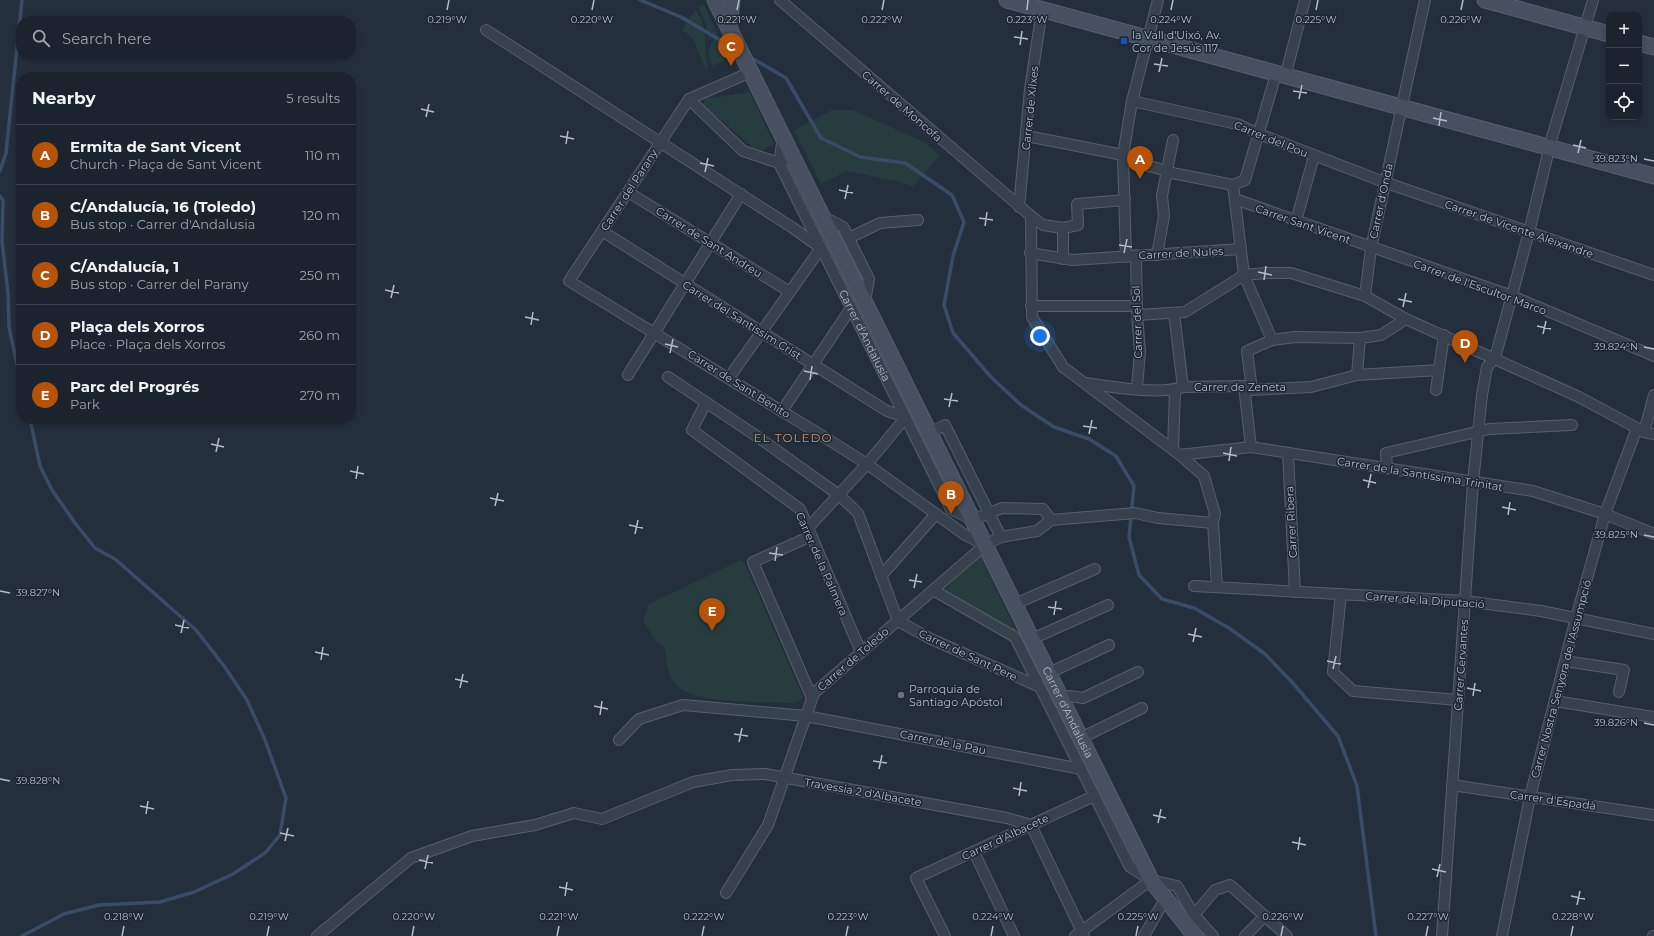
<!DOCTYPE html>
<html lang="en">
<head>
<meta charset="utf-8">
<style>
  body { margin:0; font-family:Montserrat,sans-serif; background:#282f3a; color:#f1f3f6 }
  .controls { position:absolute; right:12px; top:12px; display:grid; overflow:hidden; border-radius:8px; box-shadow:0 2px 6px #0003 }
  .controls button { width:36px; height:36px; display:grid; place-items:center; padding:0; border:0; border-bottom:1px solid #39404a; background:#1b232e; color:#f1f3f6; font:20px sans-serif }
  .you { position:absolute; left:1040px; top:336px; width:14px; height:14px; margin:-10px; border:3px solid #fff; border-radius:50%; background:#1a73e8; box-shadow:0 0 0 6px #1a73e833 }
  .badge { display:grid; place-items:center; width:26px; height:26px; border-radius:50%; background:#b45309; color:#fff; font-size:13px; font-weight:700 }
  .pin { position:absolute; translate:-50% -33px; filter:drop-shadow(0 1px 2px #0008) }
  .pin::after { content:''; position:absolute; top:21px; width:14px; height:12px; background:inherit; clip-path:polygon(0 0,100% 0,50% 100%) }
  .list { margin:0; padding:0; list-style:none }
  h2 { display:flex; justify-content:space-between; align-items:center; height:52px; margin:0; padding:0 16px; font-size:17px }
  h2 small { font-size:13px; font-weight:400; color:#a0a4aa }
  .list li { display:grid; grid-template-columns:26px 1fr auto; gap:12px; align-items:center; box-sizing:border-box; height:60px; padding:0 16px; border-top:1px solid #39404a }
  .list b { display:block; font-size:15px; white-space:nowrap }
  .list p { margin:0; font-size:13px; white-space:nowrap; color:#a0a4aa }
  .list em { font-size:13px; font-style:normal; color:#a0a4aa }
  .icon { flex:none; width:22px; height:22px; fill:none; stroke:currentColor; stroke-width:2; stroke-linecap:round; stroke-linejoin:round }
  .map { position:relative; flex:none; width:1654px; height:936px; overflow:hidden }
  .search { position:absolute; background:#1b232e; box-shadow:0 2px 6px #0003; left:16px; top:16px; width:340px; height:44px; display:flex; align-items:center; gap:10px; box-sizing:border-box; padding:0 14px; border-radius:16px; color:#a0a4aa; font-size:15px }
  .panel { position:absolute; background:#1b232e; box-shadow:0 2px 6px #0003; left:16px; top:72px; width:340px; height:352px; border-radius:16px }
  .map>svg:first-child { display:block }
</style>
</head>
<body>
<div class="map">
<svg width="1654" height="936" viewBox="0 0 1654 936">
  <rect width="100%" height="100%" fill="#242f3e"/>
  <path fill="#263c3f" d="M 704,5 L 717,33 L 709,40 L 706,24 L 698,7 Z
    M 696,9 C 710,33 702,43 708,67 L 706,69 L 692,37 L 682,30 Z
    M 717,35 L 726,53 L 725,60 L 712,66 C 707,54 709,45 717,35 Z
    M 750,92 L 774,144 L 758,152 L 703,105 L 705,99 Z
    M 832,110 L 853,110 L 924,142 L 940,155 L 913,187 L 900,182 L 847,171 L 821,184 L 794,130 Z
    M 980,556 L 1017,632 L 943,591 Z
    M 741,560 L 745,564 L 803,697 L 796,703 C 769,702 690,705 674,683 C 667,673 667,658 664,647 L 656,641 L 643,621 L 649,604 Z"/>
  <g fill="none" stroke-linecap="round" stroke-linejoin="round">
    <path stroke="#394c67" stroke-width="3.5" d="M 640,0 L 681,17 L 732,47
      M 750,57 L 786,78 L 821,138 L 860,157 L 905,163 L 952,195 L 964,222 L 953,256 L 944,305 L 953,333 L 991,377 L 1021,405 L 1054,427 L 1089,439 L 1116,456 L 1134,486 L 1129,537 L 1139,575 L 1162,599 L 1194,608 L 1229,628 L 1265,654 L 1291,681 L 1338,736 L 1357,786 L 1376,936
      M 0,171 L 6,153 L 22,0
      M 0,196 L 3,200 L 2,242 L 8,293 L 9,327 L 21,383
      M 22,936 L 64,914 L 99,905 L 160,902 L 194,892 L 233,874 L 265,853 L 280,835 L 286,798 L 265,740 L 247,700 L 224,666 L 196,630 L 115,559 L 95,548 L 75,523 L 52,490 L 40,466 L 30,419"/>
    <g stroke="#565f6c" stroke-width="12">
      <g id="street">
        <path d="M 780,0 L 1031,216 L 1032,317 L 1063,367 L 1180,455 L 1204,476 L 1215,514 L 1213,523 L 1217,587"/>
        <path d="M 486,30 L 793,228 L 821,248 L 733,372"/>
        <path d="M 751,72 L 689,99 L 569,281 L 829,440 L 867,464 L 965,535 L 985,545"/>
        <path d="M 1285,77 L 1305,0"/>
        <path d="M 689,99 L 743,151 L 779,163 L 784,161"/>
        <path d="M 1132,101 L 1237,124 L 1259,134 L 1384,182 L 1654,275"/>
        <path d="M 1027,136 L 1123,155"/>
        <path id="s1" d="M 783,137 L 779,163 L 951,509 L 973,520 L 1002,508 L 1043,509 L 1051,520"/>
        <path d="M 1123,155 C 1134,167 1153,164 1167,172 L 1233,185"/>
        <path d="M 1233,185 L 1244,275 L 1272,340"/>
        <path d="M 1233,185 L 1245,180 L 1276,74"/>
        <path d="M 628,192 L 790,292"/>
        <path d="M 1235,199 L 1512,296 L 1654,356"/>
        <path d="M 1019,207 L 1030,89 L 1042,10"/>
        <path d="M 822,216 L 843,227 L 869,279 L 865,302"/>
        <path d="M 1031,216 L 1043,225 L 1063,228 L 1063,259"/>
        <path d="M 1296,221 L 1314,156"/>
        <path d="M 1063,228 L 1078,225 L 1077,204 L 1125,200"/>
        <path d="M 602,231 L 887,411 L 906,417 L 867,464 L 808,528"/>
        <path d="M 849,238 L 880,223 L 918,220"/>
        <path d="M 1030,253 L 1072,260 L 1241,249"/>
        <path d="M 1136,255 L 1137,315 L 1140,351 L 1137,388"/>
        <path d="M 1157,255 L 1164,216 L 1162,196 L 1173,140"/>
        <path d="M 1126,257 L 1123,155 L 1132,101 L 1158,0"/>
        <path d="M 1365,296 L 1371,248 L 1425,0"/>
        <path d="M 1031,306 L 1137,306"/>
        <path d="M 1174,313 L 1183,387"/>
        <path d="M 1137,315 L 1185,312 L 1244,275 L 1265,273 L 1291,273 L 1365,296 L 1406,319 L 1579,397 L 1644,432 L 1654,434"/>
        <path d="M 628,375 L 741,194"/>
        <path d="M 1357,375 L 1360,338"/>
        <path d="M 668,377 L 755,435 L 839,495 L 858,513 L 898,621 L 931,639 L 1040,687"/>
        <path d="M 1086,383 C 1112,387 1159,395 1183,387 L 1244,386 L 1252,390 L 1311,387 L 1357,375 L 1439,370"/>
        <path d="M 1244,386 L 1251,447"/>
        <path d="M 1252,390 L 1247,351 L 1272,340 L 1295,337 L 1360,338 L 1381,335 L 1406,319"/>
        <path d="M 1436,390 L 1444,335"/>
        <path d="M 706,402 L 692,430 L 800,509 L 861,652"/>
        <path d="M 786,405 L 851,308"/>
        <path d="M 1644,432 L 1654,395"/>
        <path d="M 1173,450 L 1175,390"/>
        <path d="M 1288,453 L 1295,592"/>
        <path d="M 1180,455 L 1251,447 L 1533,491 L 1605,514 L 1654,534"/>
        <path d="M 1387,468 L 1386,453 L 1489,429 L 1572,425"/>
        <path d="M 811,536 L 753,562 L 812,698"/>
        <path d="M 1001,537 L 1037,531 L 1051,520 L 1135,513 L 1158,518 L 1213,523"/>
        <path d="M 881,576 L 936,514"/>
        <path d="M 1194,586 L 1465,601 L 1541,611 L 1654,634"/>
        <path d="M 933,590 L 1015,637 L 1130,867 L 1151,880 L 1177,886 L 1194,915 L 1213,936"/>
        <path d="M 1341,594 L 1333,672 L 1353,691 L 1458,700"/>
        <path d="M 1015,604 L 1095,569"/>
        <path d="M 1032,639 L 1108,605"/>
        <path d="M 1565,661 L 1624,670 L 1619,692"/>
        <path d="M 1049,673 L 1109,645"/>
        <path d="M 1062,700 L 1069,696 L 1083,698 L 1138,672"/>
        <path d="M 1555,701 L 1654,717"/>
        <path d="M 1081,738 L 1142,708"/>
        <path d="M 619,740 L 639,719 L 683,705 L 806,716 L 1081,769"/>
        <path d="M 1452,785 L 1654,815"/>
        <path d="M 1031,825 L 1084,936"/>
        <path d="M 974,852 L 1014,936"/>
        <path d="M 726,893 L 768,825 L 814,693 L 985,545 L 1001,537 L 945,425 L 930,433"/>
        <path d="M 1194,915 L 1215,890 L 1230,885 L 1287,936"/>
        <path d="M 317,936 L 411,858 L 472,836 L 535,825 L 574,813 L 602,819 L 693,782 L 732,775 L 765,774 L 1007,818 L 1031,825"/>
        <path d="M 945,936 L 916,878 L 1094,796"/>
        <path d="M 1075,936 L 1151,880"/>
        <path d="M 1144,936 L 1165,899"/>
        <path d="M 1245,936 L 1265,916"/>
        <path d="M 1442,936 L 1473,482 L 1482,395 L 1487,367 L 1495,358 L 1529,232 L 1552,137 L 1593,0"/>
        <path d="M 1502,936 L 1530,797 L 1576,618 L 1605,514 L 1637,428"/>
        <path d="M 1653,936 L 1654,936"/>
      </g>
    </g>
    <g stroke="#565f6c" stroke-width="17">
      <g id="secondary">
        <path id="s2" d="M 715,0 L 1151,880 L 1195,936"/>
        <path d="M 1007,0 L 1654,176"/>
        <path d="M 1485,0 L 1609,34"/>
        <path d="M 729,28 L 732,0"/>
        <path d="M 1639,43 L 1654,47"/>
      </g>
    </g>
    <use href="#street" stroke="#38414e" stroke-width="10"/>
    <use href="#secondary" stroke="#465061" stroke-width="15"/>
  </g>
  <path fill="none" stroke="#b4bcc9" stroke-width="1.5" d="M 447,10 L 449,0M 592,10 L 594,0M 737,10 L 739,0M 882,10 L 884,0M 1027,10 L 1028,0M 1171,10 L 1173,0M 1316,10 L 1318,0M 1461,10 L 1463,0M 1014,37 L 1028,39M 1020,45 L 1022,31M 1154,64 L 1168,66M 1159,72 L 1162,58M 1293,91 L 1307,93M 1299,99 L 1302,85M 421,109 L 434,112M 426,117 L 429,104M 1433,118 L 1447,121M 1439,126 L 1441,112M 560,136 L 574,139M 566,144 L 568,131M 1573,145 L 1586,148M 1578,153 L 1581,140M 1644,159 L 1654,161M 700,163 L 714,166M 705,172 L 708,158M 839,190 L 853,193M 845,199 L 848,185M 979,218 L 993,220M 985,226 L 987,212M 1119,245 L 1132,247M 1124,253 L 1127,239M 1258,272 L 1272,275M 1264,280 L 1266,266M 385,290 L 399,293M 391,298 L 394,285M 1398,299 L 1412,302M 1403,307 L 1406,293M 525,317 L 539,320M 531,325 L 533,312M 1537,326 L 1551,329M 1543,334 L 1546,321M 665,344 L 678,347M 1644,347 L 1654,349M 670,353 L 673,339M 804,371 L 818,374M 810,380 L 812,366M 944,399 L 958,401M 949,407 L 952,393M 1083,426 L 1097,428M 1089,434 L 1092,420M 211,444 L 224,447M 216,452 L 219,438M 1223,453 L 1237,456M 1229,461 L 1231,447M 350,471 L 364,474M 356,479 L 358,466M 1363,480 L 1376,483M 1368,488 L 1371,474M 490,498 L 504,501M 495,506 L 498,493M 1502,507 L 1516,510M 1508,515 L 1510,502M 629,525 L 643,528M 635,534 L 638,520M 1644,535 L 1654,537M 769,553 L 783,555M 775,561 L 777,547M 909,580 L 922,582M 914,588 L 917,574M 0,591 L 10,593M 1048,607 L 1062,609M 1054,615 L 1056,601M 175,625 L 189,628M 181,633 L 184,620M 1188,634 L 1202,637M 1193,642 L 1196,628M 315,652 L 329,655M 321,660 L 323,647M 1327,661 L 1341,664M 1333,669 L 1336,656M 455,679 L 468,682M 460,688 L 463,674M 1467,688 L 1481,691M 1473,696 L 1475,683M 594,706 L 608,709M 600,715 L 602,701M 1644,723 L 1654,725M 734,734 L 748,736M 739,742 L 742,728M 873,761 L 887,763M 879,769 L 882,755M 0,779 L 10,781M 1013,788 L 1027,791M 1019,796 L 1021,782M 140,806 L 154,809M 146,814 L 148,801M 1153,815 L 1166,818M 1158,823 L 1161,809M 280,833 L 294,836M 285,841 L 288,828M 1292,842 L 1306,845M 1298,850 L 1300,837M 419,860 L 433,863M 425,869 L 428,855M 1432,869 L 1446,872M 1437,877 L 1440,864M 559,887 L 573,890M 565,896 L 567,882M 1571,896 L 1585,899M 1577,905 L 1580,891M 122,936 L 124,926M 267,936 L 269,926M 412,936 L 414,926M 557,936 L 559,926M 702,936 L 704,926M 846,936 L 848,926M 991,936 L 993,926M 1136,936 L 1138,926M 1281,936 L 1283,926M 1426,936 L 1428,926M 1571,936 L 1573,926"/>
  <rect fill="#1a4fb4" stroke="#1d2633" stroke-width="1.5" x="1120" y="37" width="8" height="8" rx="2"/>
  <circle fill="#6b7280" stroke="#1d2633" stroke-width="1.5" cx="901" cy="695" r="4"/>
  <g text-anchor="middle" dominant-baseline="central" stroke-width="3" stroke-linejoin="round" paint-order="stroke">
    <g font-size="11" fill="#b4bcc9" stroke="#1d2633" text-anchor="start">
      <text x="1132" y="35">la Vall d'Uixó, Av.<tspan x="1132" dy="13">Cor de Jesús 117</tspan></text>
      <text x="909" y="689">Parroquia de<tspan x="909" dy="13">Santiago Apóstol</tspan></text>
    </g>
    <g font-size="11" fill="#b4bcc9" stroke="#1d2633">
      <text transform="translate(902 106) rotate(41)">Carrer de Moncofa</text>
      <text transform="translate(1030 108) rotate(-84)">Carrer de Xilxes</text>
      <text transform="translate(1271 139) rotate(22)">Carrer del Pou</text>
      <text transform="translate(629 190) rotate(-57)">Carrer del Parany</text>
      <text transform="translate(1381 201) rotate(-78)">Carrer d'Onda</text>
      <text transform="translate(1303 224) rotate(19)">Carrer Sant Vicent</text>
      <text transform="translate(1519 229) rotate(19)">Carrer de Vicente Aleixandre</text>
      <text transform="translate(709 242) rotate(32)">Carrer de Sant Andreu</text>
      <text transform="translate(1181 253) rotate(-3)">Carrer de Nules</text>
      <text transform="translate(1480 287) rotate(20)">Carrer de l'Escultor Marco</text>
      <text transform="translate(742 320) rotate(32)">Carrer del Santíssim Crist</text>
      <text transform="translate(1137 322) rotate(-92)">Carrer del Sol</text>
      <text stroke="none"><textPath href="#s1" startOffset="219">Carrer d'Andalusia</textPath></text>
      <text transform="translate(739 384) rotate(32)">Carrer de Sant Benito</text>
      <text x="1240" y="387">Carrer de Zeneta</text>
      <text transform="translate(1420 474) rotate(9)">Carrer de la Santíssima Trinitat</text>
      <text transform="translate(1291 522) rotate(-93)">Carrer Ribera</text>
      <text transform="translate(822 564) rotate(66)">Carrer de la Palmera</text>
      <text transform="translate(1425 600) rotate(4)">Carrer de la Diputació</text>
      <text transform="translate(968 655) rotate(25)">Carrer de Sant Pere</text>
      <text transform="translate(853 659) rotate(-41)">Carrer de Toledo</text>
      <text transform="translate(1461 665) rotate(-86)">Carrer Cervantes</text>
      <text transform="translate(1561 679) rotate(-75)">Carrer Nostra Senyora de l'Assumpció</text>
      <text stroke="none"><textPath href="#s2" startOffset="795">Carrer d'Andalusia</textPath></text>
      <text transform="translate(943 742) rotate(11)">Carrer de la Pau</text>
      <text transform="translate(863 792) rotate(10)">Travessia 2 d'Albacete</text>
      <text transform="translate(1553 800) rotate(8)">Carrer d'Espadà</text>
      <text transform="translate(1005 837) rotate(-25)">Carrer d'Albacete</text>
    </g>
    <g font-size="12" letter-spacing="1" fill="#d59563" stroke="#1d2633">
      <text x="793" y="437">EL TOLEDO</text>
    </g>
  </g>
  <g font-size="10" text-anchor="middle" fill="#b4bcc9" stroke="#1d2633" stroke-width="3" stroke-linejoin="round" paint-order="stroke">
    <text x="447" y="23">0.219°W</text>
    <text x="592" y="23">0.220°W</text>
    <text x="737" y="23">0.221°W</text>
    <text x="882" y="23">0.222°W</text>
    <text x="1027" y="23">0.223°W</text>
    <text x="1171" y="23">0.224°W</text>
    <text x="1316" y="23">0.225°W</text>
    <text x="1461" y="23">0.226°W</text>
    <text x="1616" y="162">39.823°N</text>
    <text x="1616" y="350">39.824°N</text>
    <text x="1616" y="538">39.825°N</text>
    <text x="38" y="596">39.827°N</text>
    <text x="1616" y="726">39.826°N</text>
    <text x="38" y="784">39.828°N</text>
    <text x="124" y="920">0.218°W</text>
    <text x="269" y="920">0.219°W</text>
    <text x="414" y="920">0.220°W</text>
    <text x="559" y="920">0.221°W</text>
    <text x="704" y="920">0.222°W</text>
    <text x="848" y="920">0.223°W</text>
    <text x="993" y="920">0.224°W</text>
    <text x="1138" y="920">0.225°W</text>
    <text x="1283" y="920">0.226°W</text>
    <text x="1428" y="920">0.227°W</text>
    <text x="1573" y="920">0.228°W</text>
  </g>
</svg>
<div class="controls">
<button>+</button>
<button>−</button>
<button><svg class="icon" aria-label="locate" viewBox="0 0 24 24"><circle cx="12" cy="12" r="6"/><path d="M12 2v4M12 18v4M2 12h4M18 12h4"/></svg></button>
</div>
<div class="you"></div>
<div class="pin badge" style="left:1140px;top:179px">A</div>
<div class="pin badge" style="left:951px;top:514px">B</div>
<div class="pin badge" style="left:731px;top:66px">C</div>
<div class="pin badge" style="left:1465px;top:363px">D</div>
<div class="pin badge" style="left:712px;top:631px">E</div>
<div class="search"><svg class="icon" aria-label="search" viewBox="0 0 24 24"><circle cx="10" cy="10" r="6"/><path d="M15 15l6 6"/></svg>Search here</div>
<section class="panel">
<h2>Nearby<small>5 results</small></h2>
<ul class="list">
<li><span class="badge">A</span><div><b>Ermita de Sant Vicent</b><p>Church · Plaça de Sant Vicent</p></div><em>110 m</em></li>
<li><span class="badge">B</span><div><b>C/Andalucía, 16 (Toledo)</b><p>Bus stop · Carrer d'Andalusia</p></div><em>120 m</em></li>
<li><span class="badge">C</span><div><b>C/Andalucía, 1</b><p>Bus stop · Carrer del Parany</p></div><em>250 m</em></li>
<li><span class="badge">D</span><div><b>Plaça dels Xorros</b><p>Place · Plaça dels Xorros</p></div><em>260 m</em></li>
<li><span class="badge">E</span><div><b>Parc del Progrés</b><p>Park</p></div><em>270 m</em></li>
</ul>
</section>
</div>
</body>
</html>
